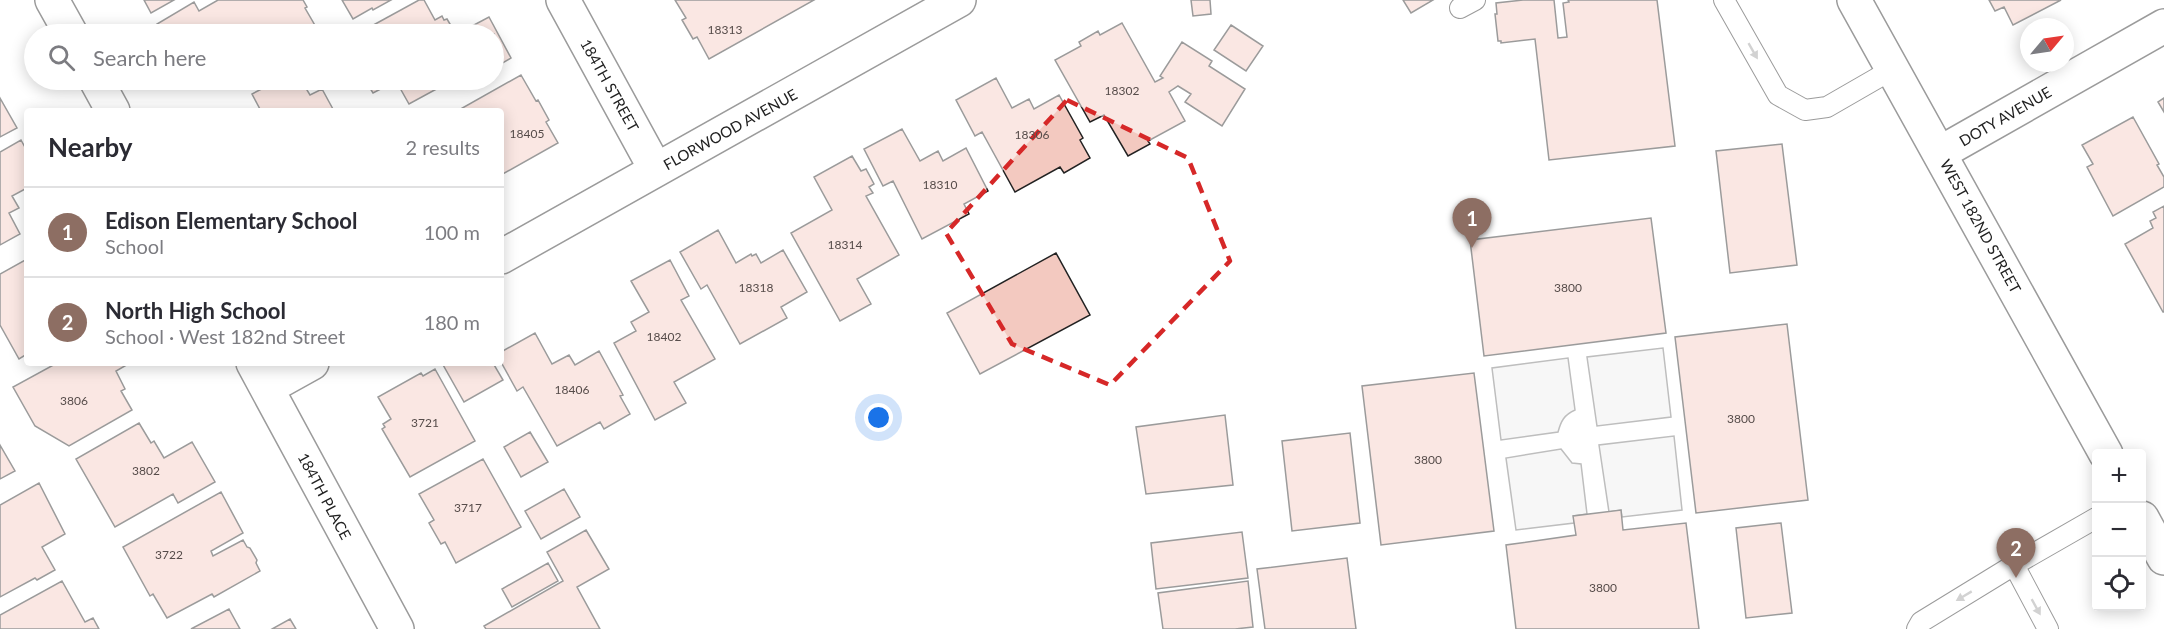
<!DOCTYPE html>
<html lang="en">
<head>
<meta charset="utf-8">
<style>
  body { margin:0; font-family:Lato,sans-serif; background:#f2f2f3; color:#2b2b33 }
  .controls { position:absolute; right:18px; bottom:18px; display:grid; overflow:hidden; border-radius:6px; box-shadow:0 3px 15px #0003 }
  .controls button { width:54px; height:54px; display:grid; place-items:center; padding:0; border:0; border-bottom:2px solid #e1e1e2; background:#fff; color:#2b2b33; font:30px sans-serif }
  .compass { position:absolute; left:2020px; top:18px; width:54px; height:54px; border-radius:50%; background:#fff; box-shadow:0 3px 15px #0003; rotate:61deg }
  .you { position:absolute; left:879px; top:418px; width:21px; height:21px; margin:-15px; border:4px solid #fff; border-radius:50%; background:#1a73e8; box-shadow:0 0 0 9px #1a73e833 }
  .badge { display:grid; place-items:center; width:39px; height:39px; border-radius:50%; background:#0f766e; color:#fff; font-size:20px; font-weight:700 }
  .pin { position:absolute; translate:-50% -50px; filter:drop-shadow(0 2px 3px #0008) }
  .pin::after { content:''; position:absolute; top:32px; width:21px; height:18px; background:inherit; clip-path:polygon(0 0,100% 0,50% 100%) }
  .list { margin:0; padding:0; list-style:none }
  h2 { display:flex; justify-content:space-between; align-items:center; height:78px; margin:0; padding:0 24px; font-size:26px }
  h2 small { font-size:20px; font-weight:400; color:#7c7c81 }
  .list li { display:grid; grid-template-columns:39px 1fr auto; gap:18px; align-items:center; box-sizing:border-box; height:90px; padding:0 24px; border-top:2px solid #e1e1e2 }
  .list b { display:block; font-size:22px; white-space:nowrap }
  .list p { margin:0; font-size:20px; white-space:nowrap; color:#7c7c81 }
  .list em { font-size:20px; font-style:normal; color:#7c7c81 }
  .icon { flex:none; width:33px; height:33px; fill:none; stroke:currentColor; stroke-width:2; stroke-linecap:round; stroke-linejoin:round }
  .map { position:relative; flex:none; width:2164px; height:629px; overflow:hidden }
  .search { position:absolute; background:#fff; box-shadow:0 3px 15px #0003; left:24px; top:24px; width:480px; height:66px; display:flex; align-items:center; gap:15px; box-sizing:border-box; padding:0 21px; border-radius:33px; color:#7c7c81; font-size:22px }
  .panel { position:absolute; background:#fff; box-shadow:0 3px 15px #0003; left:24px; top:108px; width:480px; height:258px; border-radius:6px }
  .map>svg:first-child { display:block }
</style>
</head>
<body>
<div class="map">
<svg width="2164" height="629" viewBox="0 0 2164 629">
  <rect width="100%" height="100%" fill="#fff"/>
  <path fill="#eee" stroke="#6f6f6f" stroke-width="1.5" d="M 1663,348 L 1671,417 L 1597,426 L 1587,357 Z
    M 1568,358 L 1575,410 C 1564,415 1561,421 1558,432 L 1501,440 L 1492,368 Z
    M 1674,436 L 1682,510 L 1622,517 L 1621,510 L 1609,512 L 1599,445 Z
    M 1561,449 L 1572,463 L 1581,464 L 1587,514 L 1574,516 L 1574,523 L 1516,530 L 1506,458 Z"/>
  <path fill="#f3c9c0" stroke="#222" stroke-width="1.5" d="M 144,0 L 174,0 L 151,13 Z
    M 218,0 L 303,0 L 307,7 L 305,8 L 320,34 L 163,34 L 157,24 L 194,2 L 199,11 Z
    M 342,0 L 391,0 L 373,10 L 372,8 L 353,19 Z
    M 419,0 L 424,0 L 435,20 L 442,16 L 444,20 L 447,19 L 456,34 L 357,34 Z
    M 675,0 L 814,0 L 709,59 L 697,37 L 693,39 L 682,20 L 686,18 Z
    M 1191,0 L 1210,0 L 1211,14 L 1193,16 Z
    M 1403,0 L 1433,0 L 1411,13 Z
    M 1523,0 L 1554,0 L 1558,38 L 1567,37 L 1563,3 L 1569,2 L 1568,0 L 1657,0 L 1675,146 L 1549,160 L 1535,39 L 1501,43 L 1501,41 L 1498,41 L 1495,14 L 1497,14 L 1496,3 Z
    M 1989,0 L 2061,0 L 2013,25 L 2004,7 L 1995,11 Z
    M 489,17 L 511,58 L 494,68 L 494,34 L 457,34 Z
    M 1122,23 L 1155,82 L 1163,78 L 1160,76 L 1182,42 L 1212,61 L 1209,66 L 1245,89 L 1222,126 L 1185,102 L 1191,94 L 1178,86 L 1169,92 L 1185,121 L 1148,141 L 1150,144 L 1128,156 L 1104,115 L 1090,122 L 1055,60 L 1081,46 L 1079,42 L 1098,31 L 1100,35 Z
    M 1231,25 L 1263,46 L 1246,71 L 1214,50 Z
    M 521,75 L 536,101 L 538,100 L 549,120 L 546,122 L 558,143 L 501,175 L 501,111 L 457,111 Z
    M 996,78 L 1012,108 L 1029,99 L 1034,109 L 1059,95 L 1083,138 L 1080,140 L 1090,158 L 1064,173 L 1060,167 L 1015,192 L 982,132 L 975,136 L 956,100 Z
    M 279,80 L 301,80 L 310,95 L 322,89 L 334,111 L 261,111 L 252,94 Z
    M 365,80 L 453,80 L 409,104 L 396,81 L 373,93 Z
    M 0,98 L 17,128 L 0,137 Z
    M 2164,98 L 2164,112 L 2158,102 Z
    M 2133,117 L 2159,164 L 2157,165 L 2164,177 L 2164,187 L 2113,216 L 2087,167 L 2093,164 L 2082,145 Z
    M 902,129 L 920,161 L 938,151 L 943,161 L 966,148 L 988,191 L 964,204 L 969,214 L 922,239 L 893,181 L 883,186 L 864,149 Z
    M 21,140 L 27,151 L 27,188 L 12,196 L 19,208 L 9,213 L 20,234 L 0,245 L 0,152 Z
    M 1782,144 L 1797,265 L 1730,273 L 1716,151 Z
    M 852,156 L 861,171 L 866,169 L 874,184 L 869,187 L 873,193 L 866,196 L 899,255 L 857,279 L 871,304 L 840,321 L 791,233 L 832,210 L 814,177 Z
    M 2164,206 L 2164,312 L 2163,312 L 2125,244 L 2153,228 L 2150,221 L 2156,218 L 2153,212 Z
    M 1651,218 L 1666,333 L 1484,356 L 1470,240 Z
    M 718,230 L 736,263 L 751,254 L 752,256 L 756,254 L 761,263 L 783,250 L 807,292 L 781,307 L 787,318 L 740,344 L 707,285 L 701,289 L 680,252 Z
    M 1056,253 L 1090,315 L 980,374 L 947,313 Z
    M 27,259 L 27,354 L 19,359 L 0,325 L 0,274 Z
    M 670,260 L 689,296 L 681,300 L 715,359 L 674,382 L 686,403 L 655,420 L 614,343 L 636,331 L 631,322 L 649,312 L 631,281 Z
    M 1787,324 L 1808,500 L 1696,513 L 1675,337 Z
    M 535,333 L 552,364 L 569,355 L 575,365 L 599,351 L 623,395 L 620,396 L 630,414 L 604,429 L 600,422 L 557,446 L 523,387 L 517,391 L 501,362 L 501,352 Z
    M 57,363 L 130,363 L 116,371 L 125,389 L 121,391 L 132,410 L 69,446 L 35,426 L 13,387 Z
    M 442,363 L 493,363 L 503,380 L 464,402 Z
    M 435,369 L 475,441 L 410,477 L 382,429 L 385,427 L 383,424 L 391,419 L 378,397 L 421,373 L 423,376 Z
    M 1474,373 L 1494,531 L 1381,545 L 1362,386 Z
    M 1225,415 L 1233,485 L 1146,494 L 1136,427 Z
    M 139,423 L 151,443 L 154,441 L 164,458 L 192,442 L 215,482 L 178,503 L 173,494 L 115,527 L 76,459 Z
    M 530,432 L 548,462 L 521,477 L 504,447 Z
    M 1350,433 L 1360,523 L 1292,531 L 1282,441 Z
    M 0,445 L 15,471 L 0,479 Z
    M 483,459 L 521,527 L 456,563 L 445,542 L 441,544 L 429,523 L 434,520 L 419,494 Z
    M 39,483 L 65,534 L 42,547 L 55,570 L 37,580 L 35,578 L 0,597 L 0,505 Z
    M 564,489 L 580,517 L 541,539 L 525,511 Z
    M 221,492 L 243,533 L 211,551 L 213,556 L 243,540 L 247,547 L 250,548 L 257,560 L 256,563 L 260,571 L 214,597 L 212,594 L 167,618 L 153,594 L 150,596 L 123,547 Z
    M 1621,510 L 1623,530 L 1686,523 L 1699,629 L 1516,629 L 1506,545 L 1576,535 L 1573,516 Z
    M 1781,523 L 1792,613 L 1746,618 L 1736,528 Z
    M 586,530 L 609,569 L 577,587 L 600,629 L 486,629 L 484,626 L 563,581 L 547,552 Z
    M 1242,532 L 1248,578 L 1156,589 L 1151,543 Z
    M 1347,558 L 1356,629 L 1265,629 L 1257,569 Z
    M 548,563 L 558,581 L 512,607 L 502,589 Z
    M 62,581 L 85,622 L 93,618 L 99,629 L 0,629 L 0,615 Z
    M 1248,581 L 1253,627 L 1235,629 L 1163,629 L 1158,593 Z
    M 229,609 L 240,629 L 191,629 Z
    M 290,619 L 296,629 L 272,629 Z"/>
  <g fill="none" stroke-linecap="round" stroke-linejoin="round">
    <g stroke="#222" stroke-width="22">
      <path id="service" d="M 1724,0 L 1778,95 L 1805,110 L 1827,107 L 1893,69
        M 1460,8 L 1475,0
        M 1917,629 L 1921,622 L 2014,565
        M 2048,629 L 2014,565 L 2096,518"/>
    </g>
    <g stroke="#222" stroke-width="36">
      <path id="minor" d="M 52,0 L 71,34
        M 563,0 L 656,170
        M 96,80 L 113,111
        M 1940,153 L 2164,26
        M 501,257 L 959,0
        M 253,363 L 397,629
        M 267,388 L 312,363"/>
    </g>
    <g stroke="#222" stroke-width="36">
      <path id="secondary" d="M 1854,0 L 2106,454
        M 2142,518 L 2164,558"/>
    </g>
    <use href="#service" stroke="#fff" stroke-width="20"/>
    <use href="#minor" stroke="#fff" stroke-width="33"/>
    <use href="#secondary" stroke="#fff" stroke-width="33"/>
  </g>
  <defs><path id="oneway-solid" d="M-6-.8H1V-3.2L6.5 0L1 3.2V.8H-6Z" transform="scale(1.5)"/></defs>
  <g fill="#9c9c9c">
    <use href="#oneway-solid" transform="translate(1753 51) rotate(60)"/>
    <use href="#oneway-solid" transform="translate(1964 596) rotate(149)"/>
    <use href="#oneway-solid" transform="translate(2036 607) rotate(61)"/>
  </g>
  <path d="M0 0H2164V629H0ZM 1067,100 L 1188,158 L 1230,261 L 1110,385 L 1012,344 L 946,233 Z" fill="#fff" fill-opacity=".55" fill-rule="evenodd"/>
  <path fill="none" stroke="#d62828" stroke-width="4.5" stroke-dasharray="12 8" stroke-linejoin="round" d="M 1067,100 L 1188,158 L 1230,261 L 1110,385 L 1012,344 L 946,233 Z"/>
  <g text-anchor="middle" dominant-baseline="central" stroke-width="4.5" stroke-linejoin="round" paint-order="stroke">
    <g font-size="12" fill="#564c4a">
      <text x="725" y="29">18313</text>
      <text x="1122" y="90">18302</text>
      <text x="527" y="133">18405</text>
      <text x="1032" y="134">18306</text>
      <text x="940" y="184">18310</text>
      <text x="845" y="244">18314</text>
      <text x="756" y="287">18318</text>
      <text x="1568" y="287">3800</text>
      <text x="664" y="336">18402</text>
      <text x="572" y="389">18406</text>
      <text x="74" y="400">3806</text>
      <text x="1741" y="418">3800</text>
      <text x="425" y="422">3721</text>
      <text x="1428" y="459">3800</text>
      <text x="146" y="470">3802</text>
      <text x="468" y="507">3717</text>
      <text x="169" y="554">3722</text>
      <text x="1603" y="587">3800</text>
    </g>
    <g font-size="15" fill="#222" stroke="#fff">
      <text transform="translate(610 85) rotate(61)">184TH STREET</text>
      <text transform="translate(2005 116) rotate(-30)">DOTY AVENUE</text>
      <text transform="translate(730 129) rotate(-29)">FLORWOOD AVENUE</text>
      <text transform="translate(1981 226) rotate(61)">WEST 182ND STREET</text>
      <text transform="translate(325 496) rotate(62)">184TH PLACE</text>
    </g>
  </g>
</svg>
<div class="controls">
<button>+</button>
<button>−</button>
<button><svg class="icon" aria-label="locate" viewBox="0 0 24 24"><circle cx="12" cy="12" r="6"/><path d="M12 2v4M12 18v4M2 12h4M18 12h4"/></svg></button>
</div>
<svg class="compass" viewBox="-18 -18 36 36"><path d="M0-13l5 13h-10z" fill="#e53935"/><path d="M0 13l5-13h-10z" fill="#7c7c81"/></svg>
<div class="you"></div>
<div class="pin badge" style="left:1472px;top:248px;background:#8d6e63">1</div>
<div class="pin badge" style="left:2016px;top:578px;background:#8d6e63">2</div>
<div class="search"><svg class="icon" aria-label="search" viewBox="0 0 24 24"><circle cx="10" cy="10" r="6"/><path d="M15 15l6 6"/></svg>Search here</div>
<section class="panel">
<h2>Nearby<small>2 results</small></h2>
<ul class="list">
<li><span class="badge" style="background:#8d6e63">1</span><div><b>Edison Elementary School</b><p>School</p></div><em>100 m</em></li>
<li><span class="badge" style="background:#8d6e63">2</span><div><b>North High School</b><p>School · West 182nd Street</p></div><em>180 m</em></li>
</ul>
</section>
</div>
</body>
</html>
